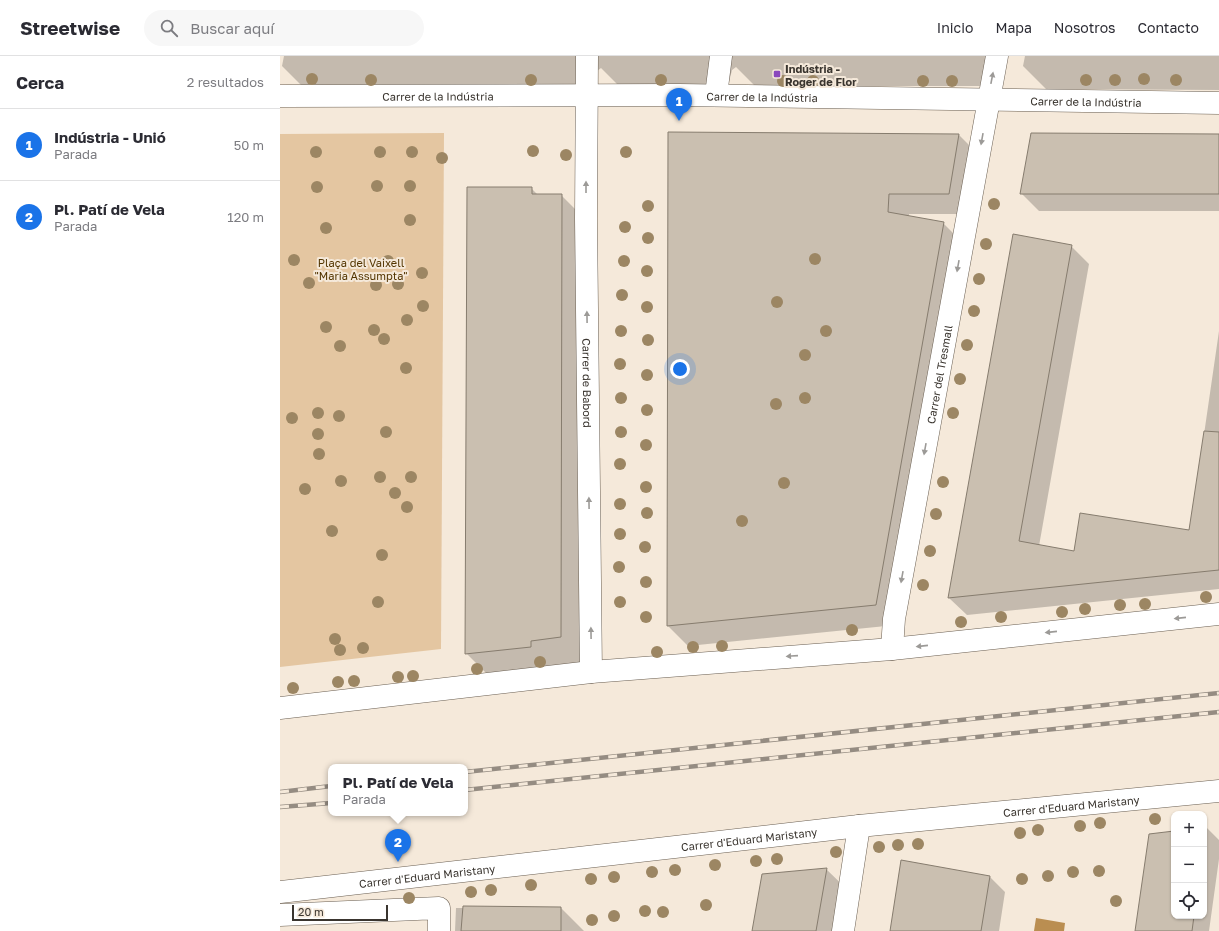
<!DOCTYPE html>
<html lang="es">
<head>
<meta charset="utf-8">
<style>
  body { margin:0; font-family:"Golos Text",sans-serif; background:#f7f7f7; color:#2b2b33 }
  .controls { position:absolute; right:12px; bottom:12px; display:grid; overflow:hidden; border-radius:8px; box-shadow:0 1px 3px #0004 }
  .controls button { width:36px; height:36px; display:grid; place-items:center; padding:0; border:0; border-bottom:1px solid #e1e1e2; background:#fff; color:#2b2b33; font:20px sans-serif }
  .scale { position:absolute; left:12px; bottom:10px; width:96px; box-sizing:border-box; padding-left:4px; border:2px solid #3a352f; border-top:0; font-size:11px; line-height:14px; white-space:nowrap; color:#3a352f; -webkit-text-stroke:3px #f5e9da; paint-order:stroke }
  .you { position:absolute; left:400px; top:313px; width:14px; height:14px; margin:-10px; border:3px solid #fff; border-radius:50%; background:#1a73e8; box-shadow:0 0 0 6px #1a73e833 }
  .badge { display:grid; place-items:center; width:26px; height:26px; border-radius:50%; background:#1a73e8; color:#fff; font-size:13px; font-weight:700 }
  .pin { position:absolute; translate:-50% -33px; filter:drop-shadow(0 1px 2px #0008) }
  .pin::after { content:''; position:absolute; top:21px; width:14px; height:12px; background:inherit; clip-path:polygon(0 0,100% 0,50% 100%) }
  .popup { position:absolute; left:48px; top:708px; width:140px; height:52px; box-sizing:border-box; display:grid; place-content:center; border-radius:8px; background:#fff; filter:drop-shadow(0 1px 3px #0005); font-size:13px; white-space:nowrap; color:#7c7c81 }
  .popup b { font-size:15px; color:#2b2b33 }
  .popup::after { content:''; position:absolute; left:50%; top:100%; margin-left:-8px; border:8px solid transparent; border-top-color:#fff }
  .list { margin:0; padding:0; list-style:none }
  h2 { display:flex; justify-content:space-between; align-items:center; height:52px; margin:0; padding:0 16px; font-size:17px }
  h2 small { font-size:13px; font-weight:400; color:#7c7c81 }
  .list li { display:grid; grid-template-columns:26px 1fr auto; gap:12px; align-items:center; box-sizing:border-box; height:72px; padding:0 16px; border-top:1px solid #e1e1e2 }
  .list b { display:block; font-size:15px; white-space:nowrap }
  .list p { margin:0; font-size:13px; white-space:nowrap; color:#7c7c81 }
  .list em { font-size:13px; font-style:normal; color:#7c7c81 }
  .icon { flex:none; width:22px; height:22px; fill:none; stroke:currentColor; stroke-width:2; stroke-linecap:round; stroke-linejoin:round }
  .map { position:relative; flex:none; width:939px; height:875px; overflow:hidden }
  header { display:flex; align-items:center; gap:24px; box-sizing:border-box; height:56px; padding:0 20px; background:#fff; border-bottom:1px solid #e1e1e2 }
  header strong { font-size:19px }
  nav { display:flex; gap:22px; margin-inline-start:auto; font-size:14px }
  .search { width:280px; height:36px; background:#f7f7f7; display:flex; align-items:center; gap:10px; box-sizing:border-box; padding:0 14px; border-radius:22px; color:#7c7c81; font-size:15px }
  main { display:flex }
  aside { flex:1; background:#fff }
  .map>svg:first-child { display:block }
</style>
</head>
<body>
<header>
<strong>Streetwise</strong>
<div class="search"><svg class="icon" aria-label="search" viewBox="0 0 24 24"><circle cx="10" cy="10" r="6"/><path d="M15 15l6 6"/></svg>Buscar aquí</div>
<nav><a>Inicio</a><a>Mapa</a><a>Nosotros</a><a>Contacto</a></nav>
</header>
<main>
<aside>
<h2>Cerca<small>2 resultados</small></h2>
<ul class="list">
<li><span class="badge">1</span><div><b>Indústria - Unió</b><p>Parada</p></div><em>50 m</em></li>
<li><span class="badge">2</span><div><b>Pl. Patí de Vela</b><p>Parada</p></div><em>120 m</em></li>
</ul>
</aside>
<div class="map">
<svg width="939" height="875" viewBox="0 0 939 875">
  <rect width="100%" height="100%" fill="#f5e9da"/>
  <path fill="#e4c6a1" d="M 164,77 L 161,593 L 0,611 L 0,78 Z"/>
  <path fill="#ba8e51" d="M 756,862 L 785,867 L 784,875 L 754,875 Z"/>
  <path fill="#0003" d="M 4,0 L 717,0 L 712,30 L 475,30 L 456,11 L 452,14 L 448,30 L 342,33 L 321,12 L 317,15 L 315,32 L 23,31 L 2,10 Z
    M 745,0 L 939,0 L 939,34 L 766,33 L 743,10 Z
    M 389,77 L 679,79 L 699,99 L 689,158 L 629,158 L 629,160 L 663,167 L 683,187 L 616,569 L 408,590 L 388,570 Z
    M 939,79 L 939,155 L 759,155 L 742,138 Z
    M 251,132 L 258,139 L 281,139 L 308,166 L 307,608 L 213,624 L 186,597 Z
    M 791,190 L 809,208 L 759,490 L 794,496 L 910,475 L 939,275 L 939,533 L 687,559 L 669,542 Z
    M 926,771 L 939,784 L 939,803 L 929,875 L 856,875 L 894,776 L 894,860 L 924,860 L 924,772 Z
    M 622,805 L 710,821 L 725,836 L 719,875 L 611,875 Z
    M 546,813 L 574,840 L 567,875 L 473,875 Z
    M 176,852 L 281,852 L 304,875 L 175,875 Z"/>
  <path fill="#cabfb0" stroke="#867c6e" d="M 388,76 L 679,78 L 669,138 L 609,138 L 608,156 L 664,166 L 596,549 L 387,570 Z
    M 751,77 L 939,78 L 939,138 L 740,138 Z
    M 187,131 L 252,131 L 252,138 L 282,138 L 281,581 L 251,585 L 251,591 L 185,598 Z
    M 733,178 L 792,189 L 739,485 L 794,495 L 800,457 L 909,474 L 924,375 L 939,376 L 939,514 L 668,542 Z
    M 894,775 L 894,860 L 914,860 L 912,875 L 855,875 L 869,778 Z
    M 621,804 L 710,820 L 701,875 L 610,875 Z
    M 547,812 L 536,875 L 472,875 L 482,818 Z
    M 183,850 L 281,851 L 281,875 L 181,875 Z"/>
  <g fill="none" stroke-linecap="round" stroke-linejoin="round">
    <g stroke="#6a5f52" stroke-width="23">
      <g id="minor">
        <path id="s1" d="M 307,0 L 306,163 L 311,616"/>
        <path d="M 436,39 L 441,0"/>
        <path id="s2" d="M 0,40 L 399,39 L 939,47"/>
        <path id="s3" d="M 612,593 L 614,563 L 717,0"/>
        <path d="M 0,652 L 311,616 L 612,593 L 939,558"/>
        <path id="s4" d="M 0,836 L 579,770 L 939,735"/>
        <path d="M 0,859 L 159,852 L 159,875"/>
        <path d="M 563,875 L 579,770"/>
      </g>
    </g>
    <use href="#minor" stroke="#fff" stroke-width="22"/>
    <g stroke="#958c82" stroke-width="4.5">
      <path id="rail" d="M 185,716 L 939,637
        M 185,734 L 939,656
        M 0,736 L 51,730
        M 0,751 L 51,747"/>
    </g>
    <use href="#rail" stroke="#f5e9da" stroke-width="3" stroke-dasharray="9" stroke-linecap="butt"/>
  </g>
  <g fill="#9c8663">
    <circle cx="32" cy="23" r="6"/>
    <circle cx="864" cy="23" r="6"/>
    <circle cx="91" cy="24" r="6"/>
    <circle cx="251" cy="24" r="6"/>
    <circle cx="381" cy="24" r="6"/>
    <circle cx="806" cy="24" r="6"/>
    <circle cx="835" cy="24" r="6"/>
    <circle cx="896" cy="24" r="6"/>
    <circle cx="503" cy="25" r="6"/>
    <circle cx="533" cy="25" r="6"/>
    <circle cx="643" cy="25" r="6"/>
    <circle cx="672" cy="25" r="6"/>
    <circle cx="253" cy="95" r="6"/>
    <circle cx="36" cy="96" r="6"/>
    <circle cx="100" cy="96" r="6"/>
    <circle cx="132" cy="96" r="6"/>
    <circle cx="346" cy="96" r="6"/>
    <circle cx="286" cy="99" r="6"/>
    <circle cx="162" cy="102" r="6"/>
    <circle cx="97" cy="130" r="6"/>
    <circle cx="130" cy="130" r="6"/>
    <circle cx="37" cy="131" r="6"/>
    <circle cx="714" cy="148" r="6"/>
    <circle cx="368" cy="150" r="6"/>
    <circle cx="130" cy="164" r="6"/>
    <circle cx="345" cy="171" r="6"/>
    <circle cx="46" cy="172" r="6"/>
    <circle cx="368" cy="182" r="6"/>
    <circle cx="706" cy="188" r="6"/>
    <circle cx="535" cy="203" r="6"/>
    <circle cx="14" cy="204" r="6"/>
    <circle cx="108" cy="205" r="6"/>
    <circle cx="344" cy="205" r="6"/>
    <circle cx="367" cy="215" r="6"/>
    <circle cx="142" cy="217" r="6"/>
    <circle cx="699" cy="223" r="6"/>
    <circle cx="29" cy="227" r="6"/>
    <circle cx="118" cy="228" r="6"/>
    <circle cx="96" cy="229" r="6"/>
    <circle cx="342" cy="239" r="6"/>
    <circle cx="497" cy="246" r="6"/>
    <circle cx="143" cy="250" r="6"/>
    <circle cx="367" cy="251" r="6"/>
    <circle cx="694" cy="255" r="6"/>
    <circle cx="127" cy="264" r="6"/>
    <circle cx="46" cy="271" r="6"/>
    <circle cx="94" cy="274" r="6"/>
    <circle cx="341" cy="275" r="6"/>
    <circle cx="546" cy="275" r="6"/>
    <circle cx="104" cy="283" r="6"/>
    <circle cx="368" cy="284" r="6"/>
    <circle cx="687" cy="289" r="6"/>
    <circle cx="60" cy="290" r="6"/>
    <circle cx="525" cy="299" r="6"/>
    <circle cx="340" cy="308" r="6"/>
    <circle cx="126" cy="312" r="6"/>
    <circle cx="367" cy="319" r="6"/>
    <circle cx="680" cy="323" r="6"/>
    <circle cx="341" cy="342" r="6"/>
    <circle cx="525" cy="342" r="6"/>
    <circle cx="496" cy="348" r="6"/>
    <circle cx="367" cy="354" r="6"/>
    <circle cx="38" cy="357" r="6"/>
    <circle cx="673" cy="357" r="6"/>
    <circle cx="59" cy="360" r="6"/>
    <circle cx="12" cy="362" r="6"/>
    <circle cx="106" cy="376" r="6"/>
    <circle cx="341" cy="376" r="6"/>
    <circle cx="38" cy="378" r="6"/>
    <circle cx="366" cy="389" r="6"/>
    <circle cx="39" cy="398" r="6"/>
    <circle cx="340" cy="408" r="6"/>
    <circle cx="100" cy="421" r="6"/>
    <circle cx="131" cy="421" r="6"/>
    <circle cx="61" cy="425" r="6"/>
    <circle cx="663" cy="426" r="6"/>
    <circle cx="504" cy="427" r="6"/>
    <circle cx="366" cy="431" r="6"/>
    <circle cx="25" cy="433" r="6"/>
    <circle cx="115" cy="437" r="6"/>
    <circle cx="340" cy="448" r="6"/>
    <circle cx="127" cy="451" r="6"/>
    <circle cx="367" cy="457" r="6"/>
    <circle cx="656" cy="458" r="6"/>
    <circle cx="462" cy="465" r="6"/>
    <circle cx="52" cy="475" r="6"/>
    <circle cx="340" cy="478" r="6"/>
    <circle cx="365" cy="491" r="6"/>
    <circle cx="650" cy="495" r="6"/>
    <circle cx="102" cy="499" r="6"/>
    <circle cx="339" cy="511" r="6"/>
    <circle cx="366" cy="526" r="6"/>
    <circle cx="643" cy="529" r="6"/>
    <circle cx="926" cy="541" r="6"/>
    <circle cx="98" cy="546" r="6"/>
    <circle cx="340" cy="546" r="6"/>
    <circle cx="865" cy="548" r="6"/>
    <circle cx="840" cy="549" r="6"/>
    <circle cx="805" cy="553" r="6"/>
    <circle cx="782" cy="556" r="6"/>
    <circle cx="366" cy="561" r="6"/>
    <circle cx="721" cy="561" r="6"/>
    <circle cx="681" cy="566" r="6"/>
    <circle cx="572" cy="574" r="6"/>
    <circle cx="55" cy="583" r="6"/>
    <circle cx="442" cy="590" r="6"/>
    <circle cx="413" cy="591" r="6"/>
    <circle cx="83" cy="592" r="6"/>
    <circle cx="60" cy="594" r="6"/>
    <circle cx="377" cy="596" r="6"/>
    <circle cx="260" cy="606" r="6"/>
    <circle cx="197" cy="613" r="6"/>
    <circle cx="133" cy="620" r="6"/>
    <circle cx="118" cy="621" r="6"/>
    <circle cx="74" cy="625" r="6"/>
    <circle cx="58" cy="626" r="6"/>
    <circle cx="13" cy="632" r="6"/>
    <circle cx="875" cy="763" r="6"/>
    <circle cx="820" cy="767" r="6"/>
    <circle cx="800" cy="770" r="6"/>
    <circle cx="758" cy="774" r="6"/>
    <circle cx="740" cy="777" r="6"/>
    <circle cx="638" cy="788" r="6"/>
    <circle cx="618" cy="789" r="6"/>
    <circle cx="599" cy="791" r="6"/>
    <circle cx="556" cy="796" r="6"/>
    <circle cx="497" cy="803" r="6"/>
    <circle cx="476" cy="805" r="6"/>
    <circle cx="435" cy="809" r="6"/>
    <circle cx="395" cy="814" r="6"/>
    <circle cx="819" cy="815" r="6"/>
    <circle cx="372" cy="816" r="6"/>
    <circle cx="793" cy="816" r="6"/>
    <circle cx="768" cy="820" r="6"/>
    <circle cx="334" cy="821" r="6"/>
    <circle cx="311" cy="823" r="6"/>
    <circle cx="742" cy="823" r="6"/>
    <circle cx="251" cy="829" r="6"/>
    <circle cx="211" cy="834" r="6"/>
    <circle cx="191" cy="836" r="6"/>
    <circle cx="129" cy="842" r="6"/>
    <circle cx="836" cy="845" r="6"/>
    <circle cx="426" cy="849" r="6"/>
    <circle cx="365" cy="855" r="6"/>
    <circle cx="383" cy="856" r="6"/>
    <circle cx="334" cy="860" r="6"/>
    <circle cx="312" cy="864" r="6"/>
  </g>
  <defs><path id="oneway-solid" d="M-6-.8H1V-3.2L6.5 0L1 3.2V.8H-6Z"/></defs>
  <g fill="#9c9a97">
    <use href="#oneway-solid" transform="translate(712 22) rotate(-79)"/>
    <use href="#oneway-solid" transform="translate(702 83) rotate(100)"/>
    <use href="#oneway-solid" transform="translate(306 131) rotate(-90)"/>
    <use href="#oneway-solid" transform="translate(678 210) rotate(100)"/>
    <use href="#oneway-solid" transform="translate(307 261) rotate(-91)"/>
    <use href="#oneway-solid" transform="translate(645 393) rotate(100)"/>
    <use href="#oneway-solid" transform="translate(309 447) rotate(-91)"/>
    <use href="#oneway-solid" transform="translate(622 521) rotate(100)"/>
    <use href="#oneway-solid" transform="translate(900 562) rotate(174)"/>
    <use href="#oneway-solid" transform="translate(771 576) rotate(174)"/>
    <use href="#oneway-solid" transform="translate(311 577) rotate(-91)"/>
    <use href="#oneway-solid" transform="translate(642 590) rotate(174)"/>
    <use href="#oneway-solid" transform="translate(512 600) rotate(176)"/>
  </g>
  <rect fill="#8a48bd" stroke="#f5e9da" stroke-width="1.5" x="493" y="14" width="8" height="8" rx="2"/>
  <g text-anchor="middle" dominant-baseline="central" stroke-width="4" stroke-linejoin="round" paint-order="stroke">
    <g font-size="11" font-weight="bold" fill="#3a352f" stroke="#f5e9da" text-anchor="start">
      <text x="505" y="12">Indústria -<tspan x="505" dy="13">Roger de Flor</tspan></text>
    </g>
    <g font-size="11" fill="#3a352f" stroke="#f5e9da">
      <text stroke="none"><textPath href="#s2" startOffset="158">Carrer de la Indústria</textPath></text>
      <text stroke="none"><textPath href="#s2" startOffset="482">Carrer de la Indústria</textPath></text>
      <text stroke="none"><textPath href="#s2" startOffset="806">Carrer de la Indústria</textPath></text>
      <text stroke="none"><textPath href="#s3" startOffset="279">Carrer del Tresmall</textPath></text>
      <text stroke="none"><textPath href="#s1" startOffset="327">Carrer de Babord</textPath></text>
      <text stroke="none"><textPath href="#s4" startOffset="796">Carrer d'Eduard Maristany</textPath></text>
      <text stroke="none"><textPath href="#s4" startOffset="472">Carrer d'Eduard Maristany</textPath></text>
      <text stroke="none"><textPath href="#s4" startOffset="148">Carrer d'Eduard Maristany</textPath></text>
    </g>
    <g font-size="11" fill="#533501" stroke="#f5e9da">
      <text x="81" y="206">Plaça del Vaixell<tspan x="81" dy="13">"Maria Assumpta"</tspan></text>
    </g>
  </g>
</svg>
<div class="controls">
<button>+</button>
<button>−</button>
<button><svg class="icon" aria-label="locate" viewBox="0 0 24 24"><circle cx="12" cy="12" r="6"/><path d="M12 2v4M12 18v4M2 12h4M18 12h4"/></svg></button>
</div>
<div class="scale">20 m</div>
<div class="you"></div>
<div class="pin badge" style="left:399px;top:65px">1</div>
<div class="pin badge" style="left:118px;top:806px">2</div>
<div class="popup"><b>Pl. Patí de Vela</b>Parada</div>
</div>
</main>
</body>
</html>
